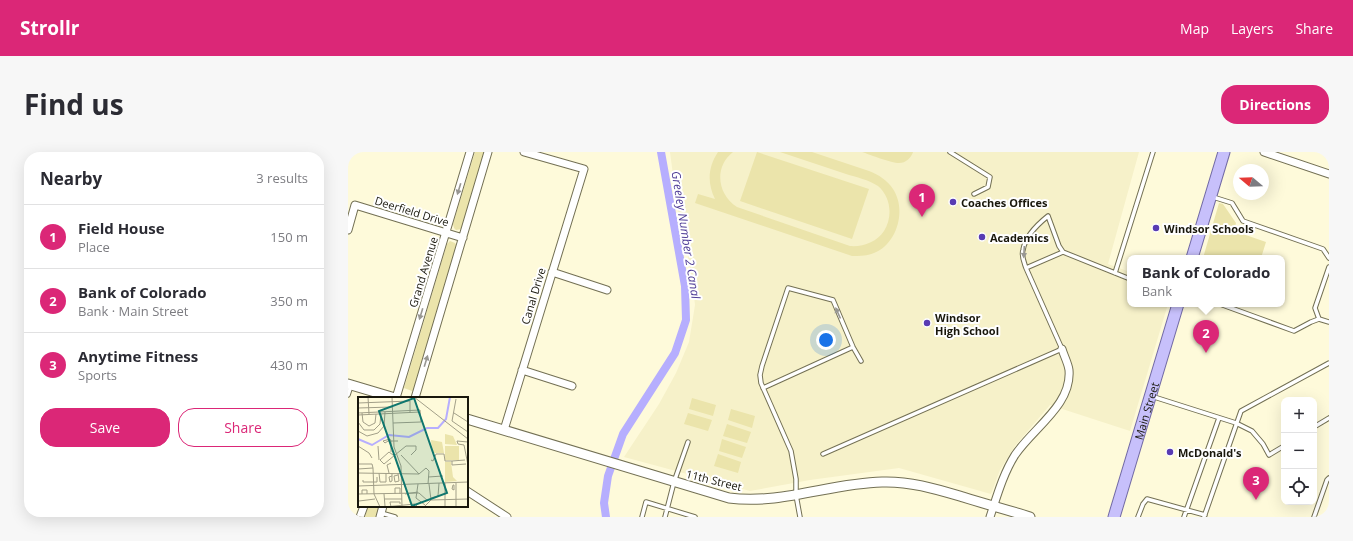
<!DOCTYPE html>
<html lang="en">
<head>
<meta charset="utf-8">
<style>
  body { margin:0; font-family:"Open Sans",sans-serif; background:#f7f7f7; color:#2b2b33 }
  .controls { position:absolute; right:12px; bottom:12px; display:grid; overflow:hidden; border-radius:8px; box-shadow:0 4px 16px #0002 }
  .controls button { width:36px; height:36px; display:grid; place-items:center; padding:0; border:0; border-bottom:1px solid #e1e1e2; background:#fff; color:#2b2b33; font:20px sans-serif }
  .compass { position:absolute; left:885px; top:12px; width:36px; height:36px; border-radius:50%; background:#fff; box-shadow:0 4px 16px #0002; rotate:289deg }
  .you { position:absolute; left:478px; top:188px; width:14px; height:14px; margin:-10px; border:3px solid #fff; border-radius:50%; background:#1a73e8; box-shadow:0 0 0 6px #1a73e833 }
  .badge { display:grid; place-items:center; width:26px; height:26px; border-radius:50%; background:#db2777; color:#fff; font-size:13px; font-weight:700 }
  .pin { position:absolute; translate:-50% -33px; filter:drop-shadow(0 1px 2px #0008) }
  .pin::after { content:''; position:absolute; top:21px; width:14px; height:12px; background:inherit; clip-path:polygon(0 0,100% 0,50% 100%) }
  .popup { position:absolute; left:779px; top:103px; width:158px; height:52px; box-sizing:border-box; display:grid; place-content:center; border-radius:8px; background:#fff; filter:drop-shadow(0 1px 3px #0005); font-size:13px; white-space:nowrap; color:#7c7c81 }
  .popup b { font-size:15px; color:#2b2b33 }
  .popup::after { content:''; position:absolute; left:50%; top:100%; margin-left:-8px; border:8px solid transparent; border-top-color:#fff }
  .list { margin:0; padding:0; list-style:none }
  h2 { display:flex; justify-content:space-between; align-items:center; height:52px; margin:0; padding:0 16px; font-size:17px }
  h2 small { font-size:13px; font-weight:400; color:#7c7c81 }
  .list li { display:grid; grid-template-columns:26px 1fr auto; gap:12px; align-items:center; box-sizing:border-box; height:64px; padding:0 16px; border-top:1px solid #e1e1e2 }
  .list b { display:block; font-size:15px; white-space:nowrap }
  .list p { margin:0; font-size:13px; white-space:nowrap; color:#7c7c81 }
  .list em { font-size:13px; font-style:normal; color:#7c7c81 }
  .actions { display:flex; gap:8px; padding:12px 16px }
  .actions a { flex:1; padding:9px 0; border:1px solid #db2777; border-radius:16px; text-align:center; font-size:14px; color:#db2777 }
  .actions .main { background:#db2777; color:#fff }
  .icon { flex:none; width:22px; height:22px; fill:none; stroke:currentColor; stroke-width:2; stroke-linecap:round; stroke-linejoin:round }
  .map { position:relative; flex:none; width:981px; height:365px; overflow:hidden; border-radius:16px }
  header { display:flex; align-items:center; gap:24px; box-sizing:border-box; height:56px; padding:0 20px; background:#db2777; color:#fff }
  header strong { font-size:19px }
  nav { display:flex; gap:22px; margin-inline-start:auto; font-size:14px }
  .intro { display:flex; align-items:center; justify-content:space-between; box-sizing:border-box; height:96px; padding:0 24px }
  h1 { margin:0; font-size:28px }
  .button { padding:10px 18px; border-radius:16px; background:#db2777; color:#fff; font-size:14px; font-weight:700 }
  main { display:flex; gap:24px; padding:0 24px }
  aside { flex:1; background:#fff; border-radius:16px; box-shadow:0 4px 16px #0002 }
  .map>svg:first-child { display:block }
</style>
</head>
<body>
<header>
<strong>Strollr</strong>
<nav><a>Map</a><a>Layers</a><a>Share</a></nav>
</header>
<div class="intro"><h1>Find us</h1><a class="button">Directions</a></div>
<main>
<aside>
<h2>Nearby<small>3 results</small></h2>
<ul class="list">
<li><span class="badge">1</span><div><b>Field House</b><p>Place</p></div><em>150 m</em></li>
<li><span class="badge">2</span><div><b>Bank of Colorado</b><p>Bank · Main Street</p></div><em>350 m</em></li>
<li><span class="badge">3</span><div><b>Anytime Fitness</b><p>Sports</p></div><em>430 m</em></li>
</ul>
<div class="actions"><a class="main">Save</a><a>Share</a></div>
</aside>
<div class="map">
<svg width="981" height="365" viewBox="0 0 981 365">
  <rect width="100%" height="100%" fill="#fefada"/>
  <path fill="#f6f1c9" d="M 322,0 L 791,0 L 760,112 L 782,120 L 782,152 L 820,152 L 782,279 L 702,253 L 667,294 L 652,318 L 643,342 L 551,316 L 462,328 L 402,339 L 276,305 L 311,252 L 328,221 L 341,190 L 347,153 L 344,127 L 339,99 L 329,54 Z"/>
  <path fill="#ebe4ab" d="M 127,0 L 138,0 L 114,77 L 108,78 L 106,76 L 105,72 Z
    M 370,0 L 385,0 C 366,15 369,42 389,55 L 502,94 C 515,95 529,90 536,79 C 545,65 543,45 530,34 C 521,28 508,25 498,22 C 476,15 454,7 432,0 L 464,0 L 521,19 C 531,23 539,28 545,37 C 559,58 549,92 526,101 C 519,104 511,104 504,104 L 347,51 L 350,42 L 367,47 C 359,31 360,15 370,0 Z
    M 409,0 L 521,37 L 504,87 L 392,49 Z
    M 514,0 L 565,0 C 563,6 558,11 551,11 C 543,11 523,3 514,0 Z
    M 871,51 L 875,52 L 888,71 L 886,79 L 918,90 L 913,106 L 855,106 Z
    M 102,89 L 107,91 L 109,94 L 66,238 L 64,239 L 56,236 L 99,92 Z
    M 344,246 L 368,253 L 365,264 L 341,257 Z
    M 383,257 L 407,264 L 404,276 L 380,268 Z
    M 340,261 L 364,268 L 360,279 L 336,272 Z
    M 379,272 L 403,280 L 399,291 L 375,284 Z
    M 374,287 L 398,295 L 394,306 L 371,299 Z
    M 370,302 L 393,310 L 390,321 L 366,314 Z
    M 20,354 L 31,354 L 28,365 L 17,365 Z"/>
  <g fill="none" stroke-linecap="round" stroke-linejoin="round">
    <path stroke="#b6aefe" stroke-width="8" d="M 258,365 L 256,351 L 260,324 L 275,282 L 327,201 L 338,168 L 337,134 L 313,0"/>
    <g stroke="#737054" stroke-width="5.5">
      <path id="service" d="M 602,0 L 642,25 L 640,35 L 626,42
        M 865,45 L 884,51 L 895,69 L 975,97 L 981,106
        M 678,116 C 676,110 673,104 675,98 C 677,85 690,72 700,64 L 711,94 L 715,100
        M 767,121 L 805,0
        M 872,152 L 946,179 L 963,170 L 971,167 L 981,170
        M 971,167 L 967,156 L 981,115
        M 415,236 L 505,195
        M 0,243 L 3,234
        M 803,244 L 888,271 L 904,279 L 915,292 L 921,303 L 936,294
        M 966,275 L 981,266
        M 475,302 L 714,197 L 678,116 L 715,100 L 782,127
        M 33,361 L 47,365
        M 294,365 L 298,350 L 347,365
        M 317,365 L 326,330 L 340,290
        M 452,365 L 448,343 L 448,327 L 443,299 L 413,231 L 412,223 L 414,214 L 440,136 L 485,148 L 505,195 L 513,209
        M 790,365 L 795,352 L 799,347 L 857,363
        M 836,365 L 871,266
        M 856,365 L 893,259 L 981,211
        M 966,365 L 979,328 L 981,326"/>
    </g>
    <g stroke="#737054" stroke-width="9">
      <path id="minor" d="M 916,0 L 981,22
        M 0,78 L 7,53 L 115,86
        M 204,120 L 259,138
        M 174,218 L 224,234
        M 48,246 L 122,0
        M 67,246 L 140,0
        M 156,278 L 236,17 L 176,0
        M 119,339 L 159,365
        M 12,365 L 16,354
        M 32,365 L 35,354
        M 642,365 C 649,344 655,322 667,303 C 685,276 724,253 721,218 C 720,211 716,204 714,197"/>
    </g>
    <g stroke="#737054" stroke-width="11">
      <path id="tertiary" d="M 0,232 L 47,246
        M 119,267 L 381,346 C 433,353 483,331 534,330 C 562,329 588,337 615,345 C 637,352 660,358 682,365"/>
    </g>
    <g stroke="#726aa5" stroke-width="13">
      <g id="primary">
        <path d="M 844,106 L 876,0"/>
        <path id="s1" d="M 766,365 L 830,152"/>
      </g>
    </g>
    <use href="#service" stroke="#fff" stroke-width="3.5"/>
    <use href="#minor" stroke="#fff" stroke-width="7"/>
    <use href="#tertiary" stroke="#fff" stroke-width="9"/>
    <use href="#primary" stroke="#c7c0fb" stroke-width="11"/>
  </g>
  <defs><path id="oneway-solid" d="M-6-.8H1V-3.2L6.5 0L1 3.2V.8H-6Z"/></defs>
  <g fill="#989792">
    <use href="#oneway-solid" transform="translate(111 37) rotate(107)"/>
    <use href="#oneway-solid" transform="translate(676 100) rotate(93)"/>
    <use href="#oneway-solid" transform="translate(490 161) rotate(-114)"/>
    <use href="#oneway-solid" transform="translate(73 162) rotate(107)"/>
    <use href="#oneway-solid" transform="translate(78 209) rotate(-73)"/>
  </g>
  <g fill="#583bb3" stroke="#fff" stroke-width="1.5">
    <circle cx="605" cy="50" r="4"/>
    <circle cx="808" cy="76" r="4"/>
    <circle cx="634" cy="85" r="4"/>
    <circle cx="579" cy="171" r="4"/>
    <circle cx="822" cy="300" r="4"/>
  </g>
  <g text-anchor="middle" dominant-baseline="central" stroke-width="4" stroke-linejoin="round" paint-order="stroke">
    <g font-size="11" font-weight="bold" fill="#19170c" stroke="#fff" text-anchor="start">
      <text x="613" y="50">Coaches Offices</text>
      <text x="816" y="76">Windsor Schools</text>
      <text x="642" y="85">Academics</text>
      <text x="587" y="165">Windsor<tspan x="587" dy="13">High School</tspan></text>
      <text x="830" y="300">McDonald's</text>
    </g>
    <g font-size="11" fill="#19170c" stroke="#fff">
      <text transform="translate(64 59) rotate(17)">Deerfield Drive</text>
      <text transform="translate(75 120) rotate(-73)">Grand Avenue</text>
      <text transform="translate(185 144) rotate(-73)">Canal Drive</text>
      <text stroke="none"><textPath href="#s1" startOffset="111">Main Street</textPath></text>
      <text transform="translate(366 328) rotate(14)">11th Street</text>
    </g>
    <g font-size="12" font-style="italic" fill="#4e3c96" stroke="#fff">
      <text transform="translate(338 83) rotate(81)">Greeley Number 2 Canal</text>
    </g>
  </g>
  <g transform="translate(10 245)">
    <rect width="110" height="110" fill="#fefada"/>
    <path d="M 87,37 L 95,39 L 99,48 L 87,47 ZM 73,43 L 84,45 L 86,56 L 74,56 ZM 87,49 L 101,49 L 101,63 L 87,63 ZM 87,65 L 93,65 L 95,80 L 99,84 L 87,85 Z" fill="#ebe4ab"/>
    <path fill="none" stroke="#b6aefe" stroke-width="2" d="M 0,42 L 14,48 L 31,38 L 51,40 L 69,31 L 80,31 L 88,22 L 92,0"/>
    <path fill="none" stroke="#a29f88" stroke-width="1" d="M 10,0 L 11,17M 34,0 L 36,50 L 43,69 L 44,110M 56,0 L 110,42M 98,2 L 94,24 L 110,35M 0,6 L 52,4 L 52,15M 0,11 L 34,10M 0,16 L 62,13 L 63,25 L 35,26M 4,16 L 5,25 L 11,29 L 17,26 L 18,17M 96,16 L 110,25M 0,18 L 62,15M 0,25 L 6,33 L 16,33 L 22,27 L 23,17M 0,34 L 9,39 L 20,36 L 26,29 L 27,15M 110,45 L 99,44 L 100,47 L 106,48 L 110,68M 0,49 L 11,56 L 14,61M 20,49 L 21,63M 33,55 L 33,44 L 32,42 L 25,44 L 27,46 L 30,44 L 40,44M 35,58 L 31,55 L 22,63 L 26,67 L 48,49 L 58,49 L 58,53 L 53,58M 43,58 L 61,77 L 68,71 L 71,74 L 70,87M 73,63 L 75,64 L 78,57 L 86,57 L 87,64 L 94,64M 107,63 L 94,64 L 94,68 L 108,67M 0,67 L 14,67 L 15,71M 0,72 L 15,71 L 16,97 L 22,110M 0,76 L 61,77M 21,76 L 22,85 L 28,85 L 28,76M 31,76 L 29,68 L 33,66M 34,76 L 34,84 L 32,85 L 31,80 L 34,79M 40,76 L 41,84 L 37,85 L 36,79 L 40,78M 70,80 L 85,79M 5,83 L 5,85 L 19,85 L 19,80M 87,86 L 87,110M 98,86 L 98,110M 60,87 L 58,101 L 67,108M 71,87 L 73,103M 95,88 L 96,88 L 96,93 L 94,92 ZM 0,89 L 110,85M 0,97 L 61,96 L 70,104M 4,97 L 4,93 L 9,93 L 9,97M 26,97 L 27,109M 37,97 L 37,91 L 42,91 L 42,97M 47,97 L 60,95M 73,101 L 80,99 L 81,86M 26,102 L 44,102M 1,104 L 17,102M 26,110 L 57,107 L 60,110M 33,110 L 32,105 L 42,105 L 42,107M 66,110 L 73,103 L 110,102"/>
    <path fill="#0f766e" fill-opacity="0.15" stroke="#0f766e" stroke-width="2" d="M 56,1 L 89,96 L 54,109 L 21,14 Z"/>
    <rect width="110" height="110" fill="none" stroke="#19170c" stroke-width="2"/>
  </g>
</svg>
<div class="controls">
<button>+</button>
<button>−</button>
<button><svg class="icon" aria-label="locate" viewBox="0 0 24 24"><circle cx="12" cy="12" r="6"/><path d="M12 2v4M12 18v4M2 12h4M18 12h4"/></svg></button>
</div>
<svg class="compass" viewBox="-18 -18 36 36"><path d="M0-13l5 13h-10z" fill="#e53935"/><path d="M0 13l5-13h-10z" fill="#7c7c81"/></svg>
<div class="you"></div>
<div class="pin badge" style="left:574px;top:65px">1</div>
<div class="pin badge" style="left:858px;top:201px">2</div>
<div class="popup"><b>Bank of Colorado</b>Bank</div>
<div class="pin badge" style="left:908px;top:348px">3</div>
</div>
</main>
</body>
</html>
